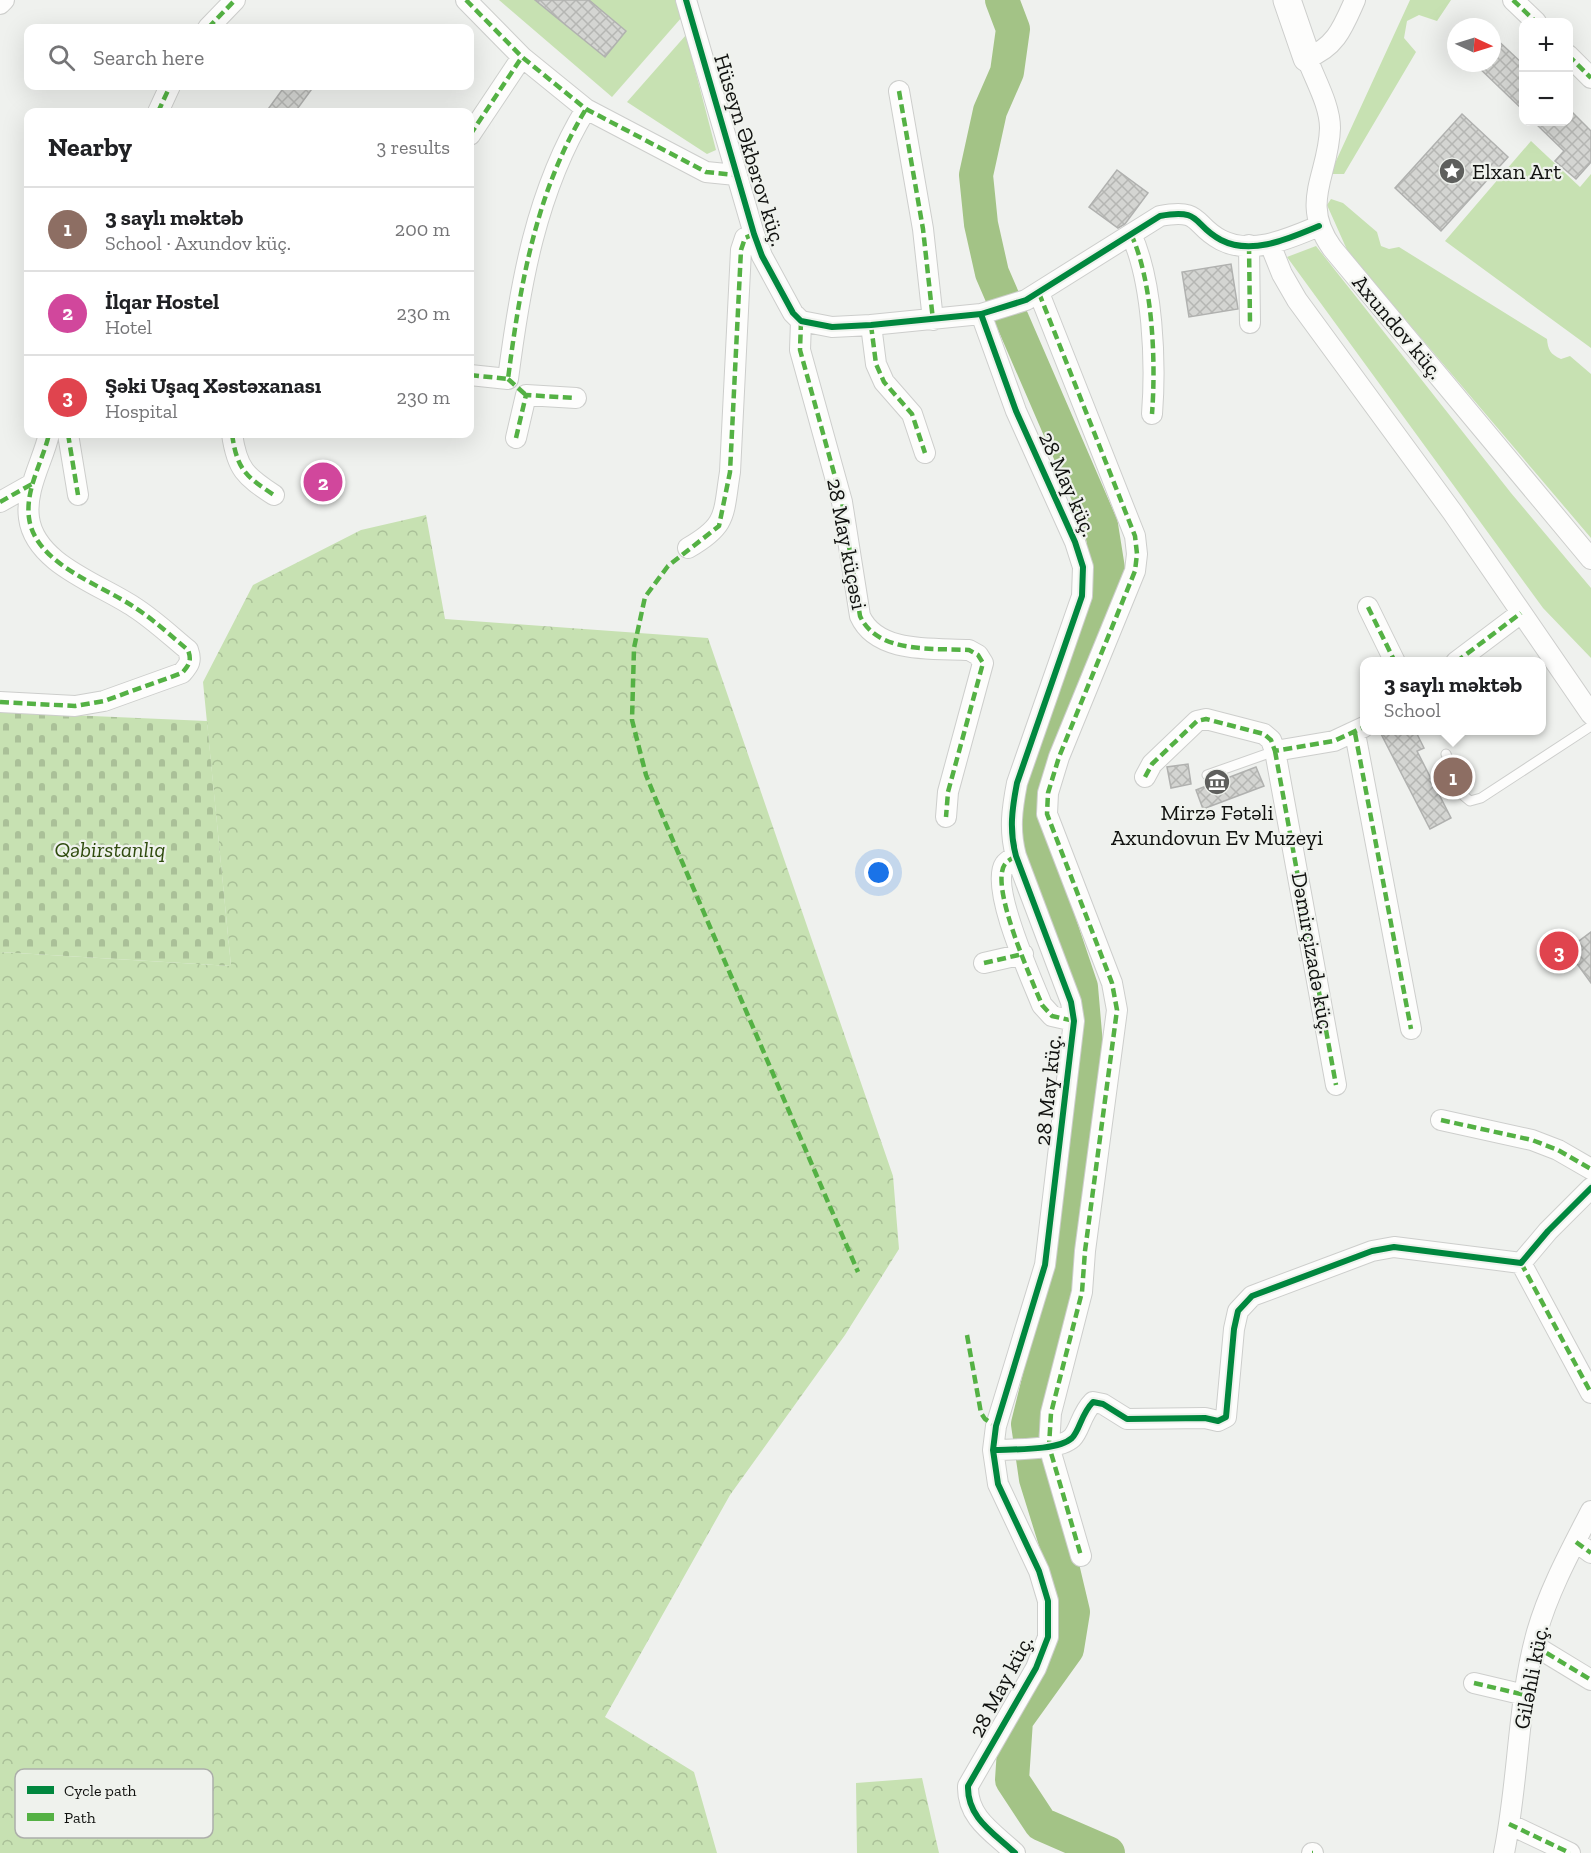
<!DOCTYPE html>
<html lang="en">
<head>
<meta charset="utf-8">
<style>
  body { margin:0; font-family:"Zilla Slab",serif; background:#f2f2f2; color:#202124 }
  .controls { position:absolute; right:18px; top:18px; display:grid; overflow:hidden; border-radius:12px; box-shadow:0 6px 24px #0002 }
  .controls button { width:54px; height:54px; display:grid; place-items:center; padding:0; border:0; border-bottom:2px solid #e0e0e0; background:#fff; color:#202124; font:30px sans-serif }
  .compass { position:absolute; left:1447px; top:18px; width:54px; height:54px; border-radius:50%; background:#fff; box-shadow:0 6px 24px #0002; rotate:94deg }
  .you { position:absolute; left:879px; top:873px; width:21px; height:21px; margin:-15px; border:4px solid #fff; border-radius:50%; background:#1a73e8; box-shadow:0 0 0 9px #1a73e833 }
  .badge { display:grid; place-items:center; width:39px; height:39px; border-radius:50%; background:#ea580c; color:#fff; font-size:20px; font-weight:700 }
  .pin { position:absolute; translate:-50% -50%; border:3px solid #fff; box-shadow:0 2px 6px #0006 }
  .popup { position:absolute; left:1360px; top:657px; width:186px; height:78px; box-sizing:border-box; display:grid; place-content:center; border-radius:12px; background:#fff; filter:drop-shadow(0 2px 4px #0005); font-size:20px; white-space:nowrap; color:#757577 }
  .popup b { font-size:22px; color:#202124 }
  .popup::after { content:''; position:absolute; left:50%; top:100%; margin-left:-12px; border:12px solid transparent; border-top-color:#fff }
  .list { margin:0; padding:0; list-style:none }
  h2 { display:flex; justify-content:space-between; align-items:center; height:78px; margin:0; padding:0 24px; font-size:26px }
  h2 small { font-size:20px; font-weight:400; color:#757577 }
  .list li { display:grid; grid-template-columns:39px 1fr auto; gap:18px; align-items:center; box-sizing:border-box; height:84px; padding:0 24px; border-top:2px solid #e0e0e0 }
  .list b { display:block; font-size:22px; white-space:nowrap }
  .list p { margin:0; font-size:20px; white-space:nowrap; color:#757577 }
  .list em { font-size:20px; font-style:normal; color:#757577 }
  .icon { flex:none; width:33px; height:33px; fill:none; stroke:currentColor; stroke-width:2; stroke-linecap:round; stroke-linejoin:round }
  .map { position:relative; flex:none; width:1591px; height:1853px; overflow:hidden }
  .search { position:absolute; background:#fff; box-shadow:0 6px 24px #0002; left:24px; top:24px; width:450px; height:66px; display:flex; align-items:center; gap:15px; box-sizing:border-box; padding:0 21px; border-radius:12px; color:#757577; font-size:22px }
  .panel { position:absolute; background:#fff; box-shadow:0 6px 24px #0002; left:24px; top:108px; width:450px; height:330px; border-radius:12px }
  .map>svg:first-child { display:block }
</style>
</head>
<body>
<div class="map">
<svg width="1591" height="1853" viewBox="0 0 1591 1853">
  <defs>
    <pattern id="forest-crowns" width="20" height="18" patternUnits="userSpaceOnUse" patternTransform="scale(1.5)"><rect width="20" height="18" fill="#c7e1b2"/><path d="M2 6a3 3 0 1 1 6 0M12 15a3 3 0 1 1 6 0" fill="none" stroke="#aac098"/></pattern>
    <pattern id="cemetery-stones" width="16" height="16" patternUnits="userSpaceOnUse" patternTransform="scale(1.5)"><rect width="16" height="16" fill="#c7e1b2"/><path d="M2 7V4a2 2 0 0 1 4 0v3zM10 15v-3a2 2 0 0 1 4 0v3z" fill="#aac098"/></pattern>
    <pattern id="building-cross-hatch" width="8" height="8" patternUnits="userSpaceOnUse" patternTransform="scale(1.5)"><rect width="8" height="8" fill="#d4d5d2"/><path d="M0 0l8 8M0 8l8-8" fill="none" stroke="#b5b6b3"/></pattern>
  </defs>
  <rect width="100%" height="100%" fill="#eff1ee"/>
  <path fill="#c7e1b2" d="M 499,0 L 675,0 L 682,17 L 612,97 Z
    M 1410,0 L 1451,0 L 1437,21 L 1419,15 L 1407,21 L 1404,38 L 1416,52 L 1344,174 L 1330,174 Z
    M 686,35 L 716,150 L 707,154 L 627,102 Z
    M 1531,141 L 1580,187 L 1591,174 L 1591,348 L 1445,241 Z
    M 1331,199 L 1343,203 L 1377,232 L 1381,246 L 1389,249 L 1399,247 L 1547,339 C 1548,350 1550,354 1561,359 L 1570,356 L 1591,374 L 1591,538 L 1348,252 L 1327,205 Z
    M 1316,246 L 1511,493 L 1591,588 L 1591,658 L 1543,608 L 1287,257 Z"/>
  <path fill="url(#forest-crowns)" d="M 426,515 L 445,619 L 708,638 L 893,1176 L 899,1249 L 845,1335 L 730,1495 L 605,1717 L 694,1772 L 717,1853 L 0,1853 L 0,952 L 231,966 L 203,682 L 253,585 L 361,530 Z
    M 922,1778 L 939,1853 L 857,1853 L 856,1783 Z"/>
  <path fill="url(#cemetery-stones)" d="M 0,712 L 207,721 L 231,966 L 0,952 Z"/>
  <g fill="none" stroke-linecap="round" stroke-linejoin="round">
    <path stroke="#a3c386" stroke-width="34" d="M 1002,0 L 1013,29 L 1007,72 L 990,111 L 976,175 L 981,224 L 992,273 L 1101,525 L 1108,569 L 1103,597 L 1038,764 L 1030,823 L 1051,898 L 1081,987 L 1086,1045 L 1070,1230 L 1054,1319 L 1028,1424 L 1036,1479 L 1059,1553 L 1073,1612 L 1067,1649 L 1016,1720 L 1012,1780 L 1041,1824 L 1108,1853"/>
  </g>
  <path fill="url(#building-cross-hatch)" stroke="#b0b1af" stroke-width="1.5" d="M 535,0 L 589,0 L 626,31 L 605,57 Z
    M 1492,35 L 1524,65 L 1524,111 L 1474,63 L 1492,63 Z
    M 285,86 L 314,86 L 295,112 L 266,112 Z
    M 1569,109 L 1591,131 L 1591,162 L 1576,179 L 1555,161 L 1564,151 L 1534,122 L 1569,122 Z
    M 1462,114 L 1508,157 L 1441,231 L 1395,188 Z
    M 1117,170 L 1148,193 L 1125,224 L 1118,228 L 1089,207 Z
    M 1231,264 L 1238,309 L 1189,317 L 1182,272 Z
    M 1379,730 L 1415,730 L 1424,748 L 1417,751 L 1451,818 L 1430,829 Z
    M 1188,764 L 1191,784 L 1171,788 L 1167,767 Z
    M 1256,767 L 1264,786 L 1203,809 L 1196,790 Z
    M 1591,932 L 1591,983 L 1567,950 Z"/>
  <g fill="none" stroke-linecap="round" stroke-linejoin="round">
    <g stroke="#cdcecc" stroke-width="11">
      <path id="lane" d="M 1446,754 L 1464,796 L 1470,801 L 1481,798 L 1591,726
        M 1207,775 L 1275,751"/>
    </g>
    <g stroke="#cdcecc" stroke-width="22">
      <path id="street" d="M 466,0 L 522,57 L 586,109 L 706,172 L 736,175
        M 686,0 L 754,234 L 762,256 L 793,313 L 801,321 L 832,327 L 871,325 L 981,314 L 1026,300 L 1160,216 C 1203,208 1192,225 1221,240 C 1252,256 1290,238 1319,226
        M 1355,0 C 1343,27 1336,47 1307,58 C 1315,80 1330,105 1330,128 C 1329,175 1299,202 1332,248 L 1591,559
        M 1513,0 L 1536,22
        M 0,4 L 4,0
        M 208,28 L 235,0
        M 1568,55 L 1591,78
        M 899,91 L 923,229 L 933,320
        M 158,112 L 170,86
        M 470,135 L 522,57
        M 1131,234 C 1153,282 1156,362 1152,414
        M 1270,244 L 1282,274 L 1297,300 L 1453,513 L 1591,714
        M 1249,245 L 1250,323
        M 1039,293 L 1135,536 L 1137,554 L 1135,571 L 1059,757 L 1048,793 L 1047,814 L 1112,983 L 1117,1010 L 1085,1251 L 1082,1292 L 1051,1413 L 1049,1446 L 1081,1556
        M 981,314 L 1016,411 L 1075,542 L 1083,567 L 1082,596 L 1017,783 C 1012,809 1009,830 1016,856 L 1071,1002 L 1074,1021 L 1045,1265 L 996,1426 L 993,1450 L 998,1484 L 1039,1571 L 1048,1601 L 1048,1637 L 1036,1668 L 968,1786 C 967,1818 994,1833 1015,1853
        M 801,321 L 800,350 L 842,502 L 860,616 C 877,654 934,648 969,650 L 978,655 L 983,663 L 948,792 L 946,817
        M 871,325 L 876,364 L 884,382 L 912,414 L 925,453
        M 470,375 L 508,379 C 520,285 536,191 586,109
        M 68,434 L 78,495
        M 232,434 C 237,469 245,476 274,495
        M 516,438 L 526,395 L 576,398
        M 0,502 L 32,484
        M 688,548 C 728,525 723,515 730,472 L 741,250 L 745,238 L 754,234
        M 1368,607 L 1395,662
        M 1456,662 L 1521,613
        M 0,702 L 75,706 L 104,701 L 182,673 C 189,665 192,661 188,650 C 171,636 153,619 134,607 C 100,584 35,564 29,518 C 25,489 43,461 49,434
        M 1355,733 L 1411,1029
        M 1275,751 L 1336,1085
        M 1145,777 L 1152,764 L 1197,721 L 1206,719 L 1264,734 L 1271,740 L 1275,751 L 1334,741 L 1364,727
        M 1016,856 C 1013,858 1007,861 1005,864 C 989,886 1032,980 1042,1005 L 1052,1016 L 1074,1021
        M 984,963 L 1023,954
        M 1441,1120 L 1532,1140 L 1558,1150 L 1591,1169
        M 1521,1263 L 1591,1393
        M 993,1450 C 1012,1449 1058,1451 1072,1438 C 1080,1430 1081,1414 1093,1402 L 1103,1404 L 1127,1419 L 1205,1418 L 1218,1421 L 1226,1417 L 1234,1329 L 1238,1311 L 1252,1296 L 1372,1251 L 1394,1247 L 1521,1263 L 1548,1231 L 1591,1188
        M 1576,1542 L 1591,1553
        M 1535,1646 L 1591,1680
        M 1474,1683 L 1525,1695
        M 1509,1824 L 1570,1853
        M 1312,1853 L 1313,1853
        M 1504,1853 C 1519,1780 1517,1704 1537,1632 C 1549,1590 1571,1550 1591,1511"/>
    </g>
    <g stroke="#cdcecc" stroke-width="29">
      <path id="secondary" d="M 1287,0 L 1307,58"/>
    </g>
    <use href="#lane" stroke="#fdfdfc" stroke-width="9"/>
    <use href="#street" stroke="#fdfdfc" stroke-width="20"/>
    <use href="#secondary" stroke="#fdfdfc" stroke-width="27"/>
    <path stroke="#54b144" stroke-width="4.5" stroke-dasharray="9 4.5" stroke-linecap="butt" d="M 466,0 L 522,57 L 586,109 L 706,172 L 736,175
      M 1513,0 L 1536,22
      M 208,28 L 235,0
      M 1568,55 L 1591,78
      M 899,91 L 923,229 L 933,320
      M 158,112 L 170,86
      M 470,135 L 522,57
      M 754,234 L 745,238 L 741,250 L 730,472 L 719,526 L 668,566 L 645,597 L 634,648 L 632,720 L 646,775 L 665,822 L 858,1272
      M 1131,234 C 1153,282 1156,362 1152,414
      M 1249,245 L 1250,323
      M 1039,293 L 1135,536 L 1137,554 L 1135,571 L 1059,757 L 1048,793 L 1047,814 L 1112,983 L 1117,1010 L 1085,1251 L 1082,1292 L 1051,1413 L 1049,1446 L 1081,1556
      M 801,321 L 800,350 L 842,502 L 860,616 C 877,654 934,648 969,650 L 978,655 L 983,663 L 948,792 L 946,817
      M 871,325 L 876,364 L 884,382 L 912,414 L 925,453
      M 470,375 L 508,379 C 520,285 536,191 586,109
      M 508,379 L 526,395
      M 68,434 L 78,495
      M 232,434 C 237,469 245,476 274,495
      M 516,438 L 526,395 L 576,398
      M 0,502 L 32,484
      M 1368,607 L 1395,662
      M 1456,662 L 1521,613
      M 0,702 L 75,706 L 104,701 L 182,673 C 189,665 192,661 188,650 C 171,636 153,619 134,607 C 100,584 35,564 29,518 C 25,489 43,461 49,434
      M 1355,733 L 1411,1029
      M 1275,751 L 1336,1085
      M 1145,777 L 1152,764 L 1197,721 L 1206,719 L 1264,734 L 1271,740 L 1275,751 L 1334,741 L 1364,727
      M 1016,856 C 1013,858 1007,861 1005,864 C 989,886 1032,980 1042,1005 L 1052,1016 L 1074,1021
      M 984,963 L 1023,954
      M 1441,1120 L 1532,1140 L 1558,1150 L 1591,1169
      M 1521,1263 L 1591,1393
      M 967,1335 L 981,1413 L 985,1419 L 996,1426
      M 1576,1542 L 1591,1553
      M 1535,1646 L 1591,1680
      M 1474,1683 L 1525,1695
      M 1509,1824 L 1570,1853
      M 1312,1853 L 1313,1853"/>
    <g stroke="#eff2ed" stroke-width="10">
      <path id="cycleway" d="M 686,0 L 754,234 L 762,256 L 793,313 L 801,321 L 832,327 L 871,325 L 981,314 L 1026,300 L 1160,216 C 1203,208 1192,225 1221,240 C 1252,256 1290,238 1319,226
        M 981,314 L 1016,411 L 1075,542 L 1083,567 L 1082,596 L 1017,783 C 1012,809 1009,830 1016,856 L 1071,1002 L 1074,1021 L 1045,1265 L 996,1426 L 993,1450 L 998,1484 L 1039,1571 L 1048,1601 L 1048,1637 L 1036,1668 L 968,1786 C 967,1818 994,1833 1015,1853
        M 993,1450 C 1012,1449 1058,1451 1072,1438 C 1080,1430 1081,1414 1093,1402 L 1103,1404 L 1127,1419 L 1205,1418 L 1218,1421 L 1226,1417 L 1234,1329 L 1238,1311 L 1252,1296 L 1372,1251 L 1394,1247 L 1521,1263 L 1548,1231 L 1591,1188"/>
    </g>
    <use href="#cycleway" stroke="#00873e" stroke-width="6"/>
  </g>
  <defs>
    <g id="sight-disc" transform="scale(1.35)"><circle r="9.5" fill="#5e5f5d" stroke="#eff2ed"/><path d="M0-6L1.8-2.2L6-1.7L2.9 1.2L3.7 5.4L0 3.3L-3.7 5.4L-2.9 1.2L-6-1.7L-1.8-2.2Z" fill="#fff"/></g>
    <g id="museum-disc" transform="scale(1.35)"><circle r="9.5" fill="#5e5f5d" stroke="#eff2ed"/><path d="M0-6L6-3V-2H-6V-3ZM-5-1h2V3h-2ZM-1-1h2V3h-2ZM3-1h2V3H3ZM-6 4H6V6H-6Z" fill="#fff"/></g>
  </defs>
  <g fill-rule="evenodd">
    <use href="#sight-disc" x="1452" y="171"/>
    <use href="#museum-disc" x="1217" y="782"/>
  </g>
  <g text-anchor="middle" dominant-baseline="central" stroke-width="4.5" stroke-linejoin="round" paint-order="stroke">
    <g font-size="22" fill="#10110f" stroke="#eff2ed">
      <text transform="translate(750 150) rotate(73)">Hüseyn Əkbərov küç.</text>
      <text transform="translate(1398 327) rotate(50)">Axundov küç.</text>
      <text transform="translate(1068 484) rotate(66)">28 May küç.</text>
      <text transform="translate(847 544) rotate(79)">28 May küçəsi</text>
      <text transform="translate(1313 953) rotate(80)">Dəmirçizadə küç.</text>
      <text transform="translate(1048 1090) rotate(-84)">28 May küç.</text>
      <text transform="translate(1531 1677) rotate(-79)">Giləhli küç.</text>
      <text transform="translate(1001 1686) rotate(-62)">28 May küç.</text>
    </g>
    <g font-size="22" fill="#10110f" stroke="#eff2ed" text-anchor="start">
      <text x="1472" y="171">Elxan Art</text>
      <text x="1217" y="812" text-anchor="middle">Mirzə Fətəli<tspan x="1217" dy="25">Axundovun Ev Muzeyi</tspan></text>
    </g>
    <g font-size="22" font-style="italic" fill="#2f4b0e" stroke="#eff2ed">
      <text x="110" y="849">Qəbirstanlıq</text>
    </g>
  </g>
  <rect x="15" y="1769" width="198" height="69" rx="9" fill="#eff2ed" stroke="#acaeaa" stroke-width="1.5"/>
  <rect x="27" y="1786" width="27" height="8" fill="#00873e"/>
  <rect x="27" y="1813" width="27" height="8" fill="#54b144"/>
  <g font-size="16" fill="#10110f">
    <text x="64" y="1796">Cycle path</text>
    <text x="64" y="1823">Path</text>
  </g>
</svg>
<div class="controls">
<button>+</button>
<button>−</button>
</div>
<svg class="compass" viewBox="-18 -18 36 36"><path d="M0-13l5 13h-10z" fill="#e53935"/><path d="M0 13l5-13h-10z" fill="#757577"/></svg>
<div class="you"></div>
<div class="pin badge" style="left:1453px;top:777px;background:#8d6e63">1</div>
<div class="popup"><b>3 saylı məktəb</b>School</div>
<div class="pin badge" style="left:323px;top:482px;background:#d1479c">2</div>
<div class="pin badge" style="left:1559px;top:951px;background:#e0444e">3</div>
<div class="search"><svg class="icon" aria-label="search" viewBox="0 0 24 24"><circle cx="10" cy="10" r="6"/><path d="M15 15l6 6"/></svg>Search here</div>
<section class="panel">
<h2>Nearby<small>3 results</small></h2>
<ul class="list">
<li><span class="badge" style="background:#8d6e63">1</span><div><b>3 saylı məktəb</b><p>School · Axundov küç.</p></div><em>200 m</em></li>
<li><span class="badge" style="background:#d1479c">2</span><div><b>İlqar Hostel</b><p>Hotel</p></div><em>230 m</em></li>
<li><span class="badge" style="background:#e0444e">3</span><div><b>Şəki Uşaq Xəstəxanası</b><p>Hospital</p></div><em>230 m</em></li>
</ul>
</section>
</div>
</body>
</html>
